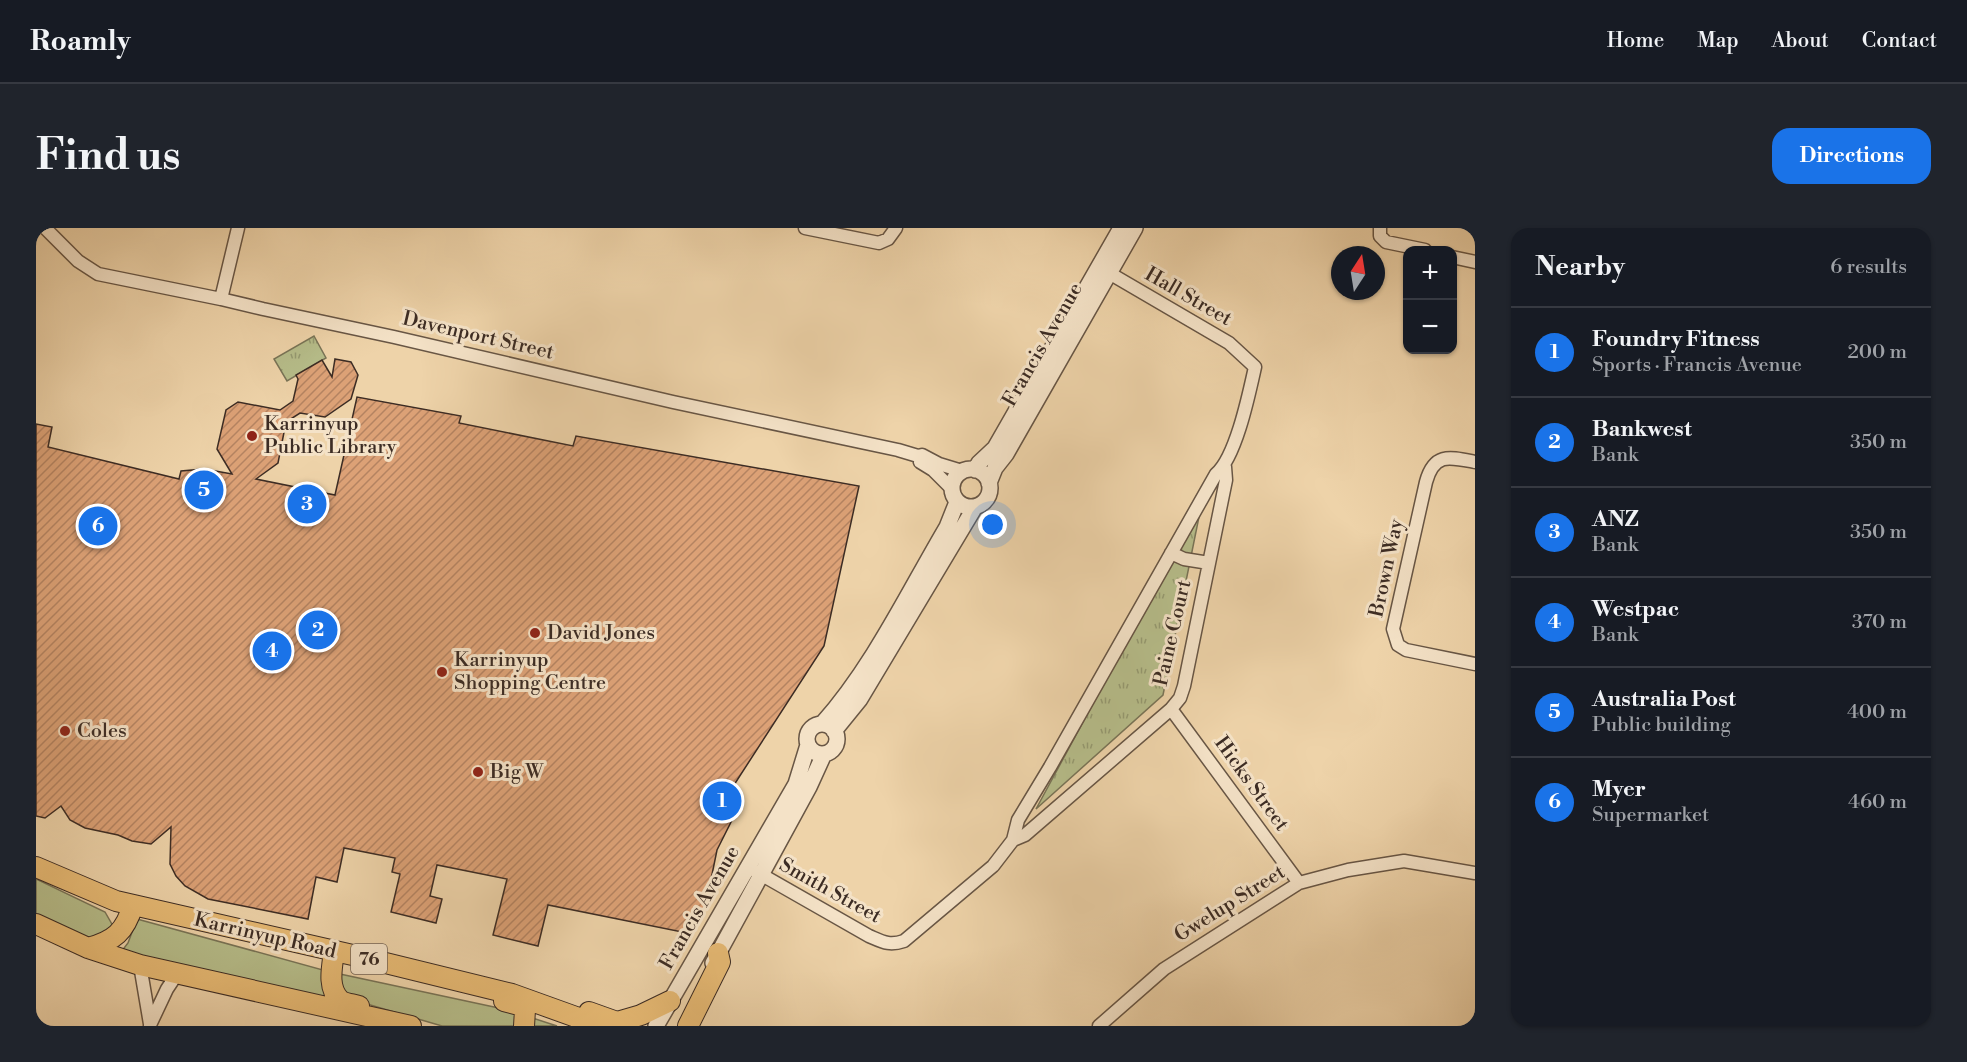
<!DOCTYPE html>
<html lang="en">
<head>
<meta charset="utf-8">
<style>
  body { margin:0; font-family:"Libre Bodoni",serif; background:#20242c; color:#f1f3f6 }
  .controls { position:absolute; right:18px; top:18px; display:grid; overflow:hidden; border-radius:12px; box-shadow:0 2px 4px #0004 }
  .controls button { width:54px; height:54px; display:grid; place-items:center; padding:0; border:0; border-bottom:2px solid #363941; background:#171b24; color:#f1f3f6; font:30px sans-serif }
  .compass { position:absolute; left:1295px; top:18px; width:54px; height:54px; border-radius:50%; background:#171b24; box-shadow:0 2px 4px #0004; rotate:12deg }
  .you { position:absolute; left:957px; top:297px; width:21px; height:21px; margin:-15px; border:4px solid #fff; border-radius:50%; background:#1a73e8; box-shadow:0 0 0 9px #1a73e833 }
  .badge { display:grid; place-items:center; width:39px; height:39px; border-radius:50%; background:#1a73e8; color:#fff; font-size:20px; font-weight:700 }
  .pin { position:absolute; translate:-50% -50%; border:3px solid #fff; box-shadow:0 2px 6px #0006 }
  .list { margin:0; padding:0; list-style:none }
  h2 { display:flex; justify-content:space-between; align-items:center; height:78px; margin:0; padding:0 24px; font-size:26px }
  h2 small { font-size:20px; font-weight:400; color:#9ea1a6 }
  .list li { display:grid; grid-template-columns:39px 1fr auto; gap:18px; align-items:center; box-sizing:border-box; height:90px; padding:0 24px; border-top:2px solid #363941 }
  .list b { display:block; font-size:22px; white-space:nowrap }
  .list p { margin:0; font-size:20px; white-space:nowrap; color:#9ea1a6 }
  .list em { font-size:20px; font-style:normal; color:#9ea1a6 }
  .map { position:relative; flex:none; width:1439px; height:798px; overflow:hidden; border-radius:18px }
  header { display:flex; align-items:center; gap:36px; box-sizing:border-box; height:84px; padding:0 30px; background:#171b24; border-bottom:2px solid #363941 }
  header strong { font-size:28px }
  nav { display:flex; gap:33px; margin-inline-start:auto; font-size:21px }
  .intro { display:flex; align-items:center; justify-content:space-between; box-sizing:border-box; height:144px; padding:0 36px }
  h1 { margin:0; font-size:42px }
  .button { padding:15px 27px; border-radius:18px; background:#1a73e8; color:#fff; font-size:21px; font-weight:700 }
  main { display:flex; gap:36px; padding:0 36px }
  aside { flex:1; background:#171b24; border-radius:18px; box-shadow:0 2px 4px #0004 }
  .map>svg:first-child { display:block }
</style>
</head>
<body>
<header>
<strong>Roamly</strong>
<nav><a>Home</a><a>Map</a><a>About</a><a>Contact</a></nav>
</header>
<div class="intro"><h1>Find us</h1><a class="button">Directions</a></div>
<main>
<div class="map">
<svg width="1439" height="798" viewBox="0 0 1439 798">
  <defs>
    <pattern id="park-tufts" width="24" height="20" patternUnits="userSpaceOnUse" patternTransform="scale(1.5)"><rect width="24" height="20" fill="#b6bd8a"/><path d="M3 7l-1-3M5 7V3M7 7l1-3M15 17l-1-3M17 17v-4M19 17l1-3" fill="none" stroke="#959a71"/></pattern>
    <pattern id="building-hatch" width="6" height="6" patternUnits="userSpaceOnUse" patternTransform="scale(1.5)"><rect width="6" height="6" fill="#dca176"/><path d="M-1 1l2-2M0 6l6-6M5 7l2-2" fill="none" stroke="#b48361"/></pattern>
  </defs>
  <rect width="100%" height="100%" fill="#eed3a9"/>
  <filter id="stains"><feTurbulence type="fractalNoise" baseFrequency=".00333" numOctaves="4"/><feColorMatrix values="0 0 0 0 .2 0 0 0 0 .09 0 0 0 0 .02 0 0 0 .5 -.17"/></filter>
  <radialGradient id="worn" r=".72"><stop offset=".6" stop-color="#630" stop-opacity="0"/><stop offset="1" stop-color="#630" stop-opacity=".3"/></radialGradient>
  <path fill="#b6bd8a" stroke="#797457" stroke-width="1.5" d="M 0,651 L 69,684 L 77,698 L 58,713 L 0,690 Z
    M 101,691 L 287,742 L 292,773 L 85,724 L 92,715 Z
    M 304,746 L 472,782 L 521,798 L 406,798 L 307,769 Z"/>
  <path fill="url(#park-tufts)" stroke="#797457" stroke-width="1.5" d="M 278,108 L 290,130 L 251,153 L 238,131 Z
    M 1166,274 L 1127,467 L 1000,581 Z"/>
  <path fill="url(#building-hatch)" stroke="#3c2c24" stroke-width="1.5" d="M 299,131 L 315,134 L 322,147 L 315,171 L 289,189 L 264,185 L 250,194 L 242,235 L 220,251 L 299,267 L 321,169 L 425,188 L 423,195 L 537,218 L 540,208 L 823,258 L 788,418 L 696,560 L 697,590 L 681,622 L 669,681 L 646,704 L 512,677 L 502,718 L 457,707 L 471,651 L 401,637 L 394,668 L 406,671 L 400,695 L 355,684 L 364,646 L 356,644 L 359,630 L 308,620 L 301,654 L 280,649 L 272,691 L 172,671 L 149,658 L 140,648 L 134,636 L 135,599 L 115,616 L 96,613 L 82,607 L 49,600 L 34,592 L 25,578 L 9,590 L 0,588 L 0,196 L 16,199 L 12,219 L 143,251 L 145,243 L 168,241 L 196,246 L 181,221 L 190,182 L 202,174 L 244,182 L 257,173 L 262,151 L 260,147 L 286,132 L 296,149 Z"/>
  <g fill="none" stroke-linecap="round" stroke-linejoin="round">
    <g stroke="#685645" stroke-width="15">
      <path id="minor" d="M 9,0 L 42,33 L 62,46 L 185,71 L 227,81 L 358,109 L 637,174 L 862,222 L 882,228 L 886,227 L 903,236 L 926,243
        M 769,0 L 843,15 L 852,11 L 860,0
        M 1344,0 L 1344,8 L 1350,14 L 1389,22
        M 1416,29 L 1439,34
        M 185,71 L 202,0
        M 884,234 L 897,242 L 915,260
        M 1439,234 C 1414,229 1398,224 1390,254 L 1357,401 L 1362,417 L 1370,422 L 1439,436
        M 1135,325 L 1148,331 L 1173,335
        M 1135,481 L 1263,655
        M 977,612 L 989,607 L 1135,481 L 1144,470 L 1148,458 L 1190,252 L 1189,239
        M 719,643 L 833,708 C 847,714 853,718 868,713 L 957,638 L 977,612 L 982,592 L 1014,539 L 1180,246 C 1200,229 1213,166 1219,139 L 1193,115 L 1068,42
        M 104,737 L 114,796
        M 114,797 L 131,761 L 141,746
        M 1063,798 L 1128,741 L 1263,655 L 1312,642 L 1368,633 L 1439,645"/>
    </g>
    <g stroke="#685645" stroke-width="18">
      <path id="tertiary" d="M916 260a19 19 0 1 1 38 0a19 19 0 1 1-38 0Z
        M 939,242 L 943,235 L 959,220 L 1085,0
        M 953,255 L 959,240 L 970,226 L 1099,0
        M 786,496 C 837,439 872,365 911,299 L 921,274
        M771 511a15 15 0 1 1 30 0a15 15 0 1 1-30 0Z
        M 798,503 L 824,471 L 939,279
        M 677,735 L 773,559 L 788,526
        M 620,798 L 760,556 L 772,517"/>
    </g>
    <g stroke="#3c2c24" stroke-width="22">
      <path id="trunk" d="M 0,639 L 80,673 L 321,728 L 476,766 L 565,798
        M 0,696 L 52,720 L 104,737 L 375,798
        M 52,720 C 78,713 89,704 97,677
        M 298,724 C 296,739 291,760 304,772 C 309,776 318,776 323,778
        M 468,773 L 487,778 L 489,782 L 488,798
        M 553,784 L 581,794 L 605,787 L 634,773
        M 652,798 L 684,734 L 682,725"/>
    </g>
    <use href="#minor" stroke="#f4e2c7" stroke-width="12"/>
    <use href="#tertiary" stroke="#f4e2c7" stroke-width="15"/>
    <use href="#trunk" stroke="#e7ba74" stroke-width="20"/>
  </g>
  <g fill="#8f2418" stroke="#f4e2c7" stroke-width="2">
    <circle cx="216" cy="208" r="6"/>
    <circle cx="499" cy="405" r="6"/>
    <circle cx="406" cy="444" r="6"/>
    <circle cx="29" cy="503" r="6"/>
    <circle cx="442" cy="544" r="6"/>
  </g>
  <g text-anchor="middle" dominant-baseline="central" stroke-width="6" stroke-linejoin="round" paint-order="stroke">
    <rect fill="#f4e2c7" stroke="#736355" stroke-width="1.5" x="315" y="716" width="36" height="30" rx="4.5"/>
    <g font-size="18" font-weight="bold" fill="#3c2c24">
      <text x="333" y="731">76</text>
    </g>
    <g font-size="20" fill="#3c2c24" stroke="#f4e2c7">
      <text transform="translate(1152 69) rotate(30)">Hall Street</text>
      <text transform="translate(442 108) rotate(13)">Davenport Street</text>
      <text transform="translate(1007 117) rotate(-60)">Francis Avenue</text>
      <text transform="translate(1351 340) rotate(-78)">Brown Way</text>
      <text transform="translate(1137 405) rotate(-77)">Paine Court</text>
      <text transform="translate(1215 556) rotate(54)">Hicks Street</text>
      <text transform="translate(794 663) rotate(29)">Smith Street</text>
      <text transform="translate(1194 676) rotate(-32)">Gwelup Street</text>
      <text transform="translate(664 680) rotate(-60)">Francis Avenue</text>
      <text transform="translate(229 708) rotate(13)">Karrinyup Road</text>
    </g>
    <g font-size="20" fill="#3c2c24" stroke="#f4e2c7" text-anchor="start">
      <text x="228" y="196">Karrinyup<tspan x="228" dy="23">Public Library</tspan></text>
      <text x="511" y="405">David Jones</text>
      <text x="418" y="432">Karrinyup<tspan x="418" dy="23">Shopping Centre</tspan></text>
      <text x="41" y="503">Coles</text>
      <text x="454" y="544">Big W</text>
    </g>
  </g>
  <rect width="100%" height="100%" filter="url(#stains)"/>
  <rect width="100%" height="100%" fill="url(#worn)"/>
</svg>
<div class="controls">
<button>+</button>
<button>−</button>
</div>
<svg class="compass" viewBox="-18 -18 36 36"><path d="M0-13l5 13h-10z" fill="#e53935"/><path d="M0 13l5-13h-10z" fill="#9ea1a6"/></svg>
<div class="you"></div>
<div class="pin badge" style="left:686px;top:573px">1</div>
<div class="pin badge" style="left:282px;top:402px">2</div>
<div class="pin badge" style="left:271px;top:276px">3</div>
<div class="pin badge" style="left:236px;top:423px">4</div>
<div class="pin badge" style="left:168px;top:262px">5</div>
<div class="pin badge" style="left:62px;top:298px">6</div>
</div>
<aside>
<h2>Nearby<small>6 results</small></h2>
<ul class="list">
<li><span class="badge">1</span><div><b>Foundry Fitness</b><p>Sports · Francis Avenue</p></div><em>200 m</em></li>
<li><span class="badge">2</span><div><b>Bankwest</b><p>Bank</p></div><em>350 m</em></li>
<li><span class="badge">3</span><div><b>ANZ</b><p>Bank</p></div><em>350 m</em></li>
<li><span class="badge">4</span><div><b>Westpac</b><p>Bank</p></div><em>370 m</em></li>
<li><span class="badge">5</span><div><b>Australia Post</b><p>Public building</p></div><em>400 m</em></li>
<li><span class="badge">6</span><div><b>Myer</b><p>Supermarket</p></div><em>460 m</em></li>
</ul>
</aside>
</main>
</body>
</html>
